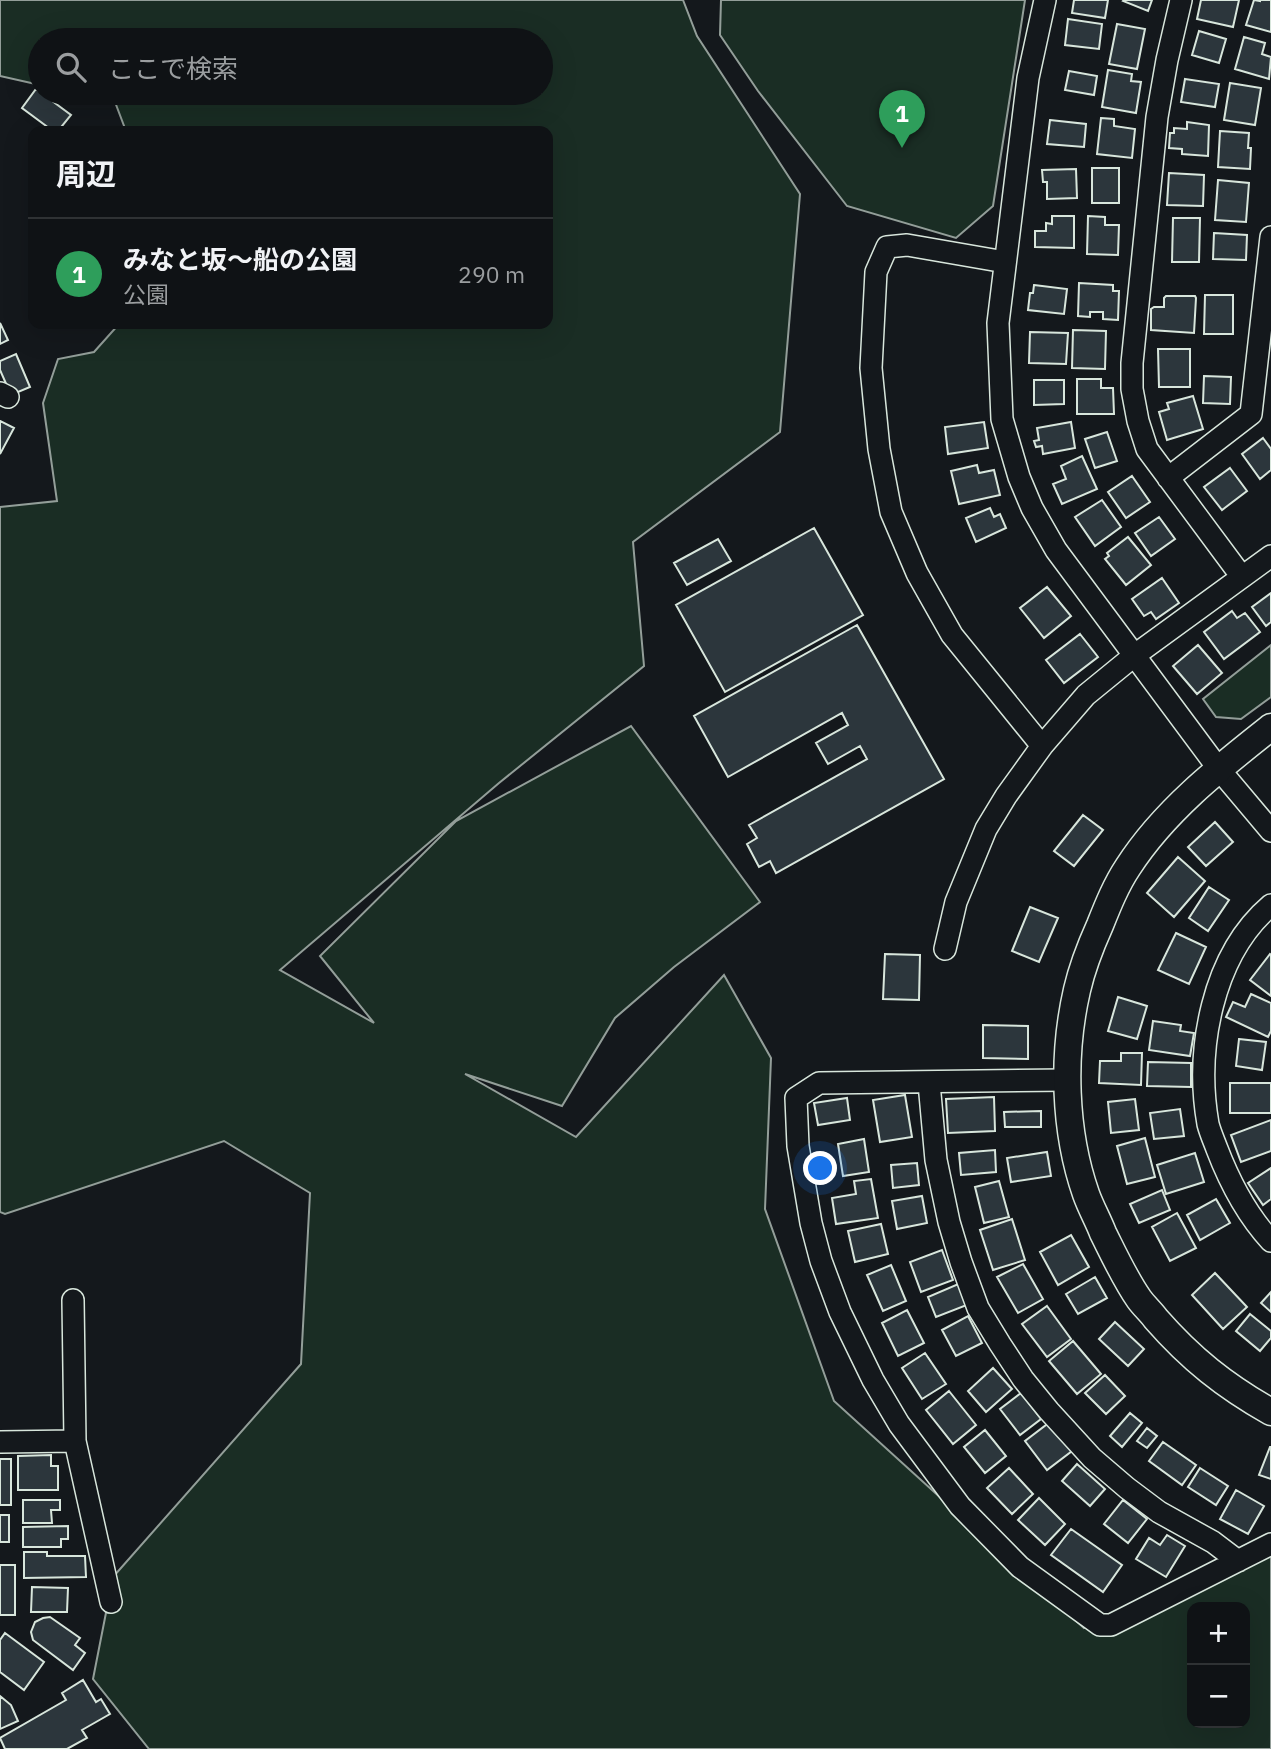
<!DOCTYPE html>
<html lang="ja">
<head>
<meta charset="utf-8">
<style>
  body { margin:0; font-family:"IBM Plex Sans","Noto Sans JP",sans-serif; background:#1d2022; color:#f1f3f6 }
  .controls { position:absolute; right:21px; bottom:21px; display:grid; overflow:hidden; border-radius:14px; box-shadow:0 7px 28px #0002 }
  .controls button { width:63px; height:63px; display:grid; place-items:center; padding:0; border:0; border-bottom:2px solid #2f3234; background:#0f1215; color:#f1f3f6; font:35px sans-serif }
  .you { position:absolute; left:821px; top:1169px; width:24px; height:24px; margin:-18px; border:5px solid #fff; border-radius:50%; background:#1a73e8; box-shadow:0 0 0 10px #1a73e833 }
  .badge { display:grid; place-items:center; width:46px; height:46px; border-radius:50%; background:#ffb74d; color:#fff; font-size:23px; font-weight:700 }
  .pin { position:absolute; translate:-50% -58px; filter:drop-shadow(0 2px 4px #0008) }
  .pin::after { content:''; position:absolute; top:37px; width:24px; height:21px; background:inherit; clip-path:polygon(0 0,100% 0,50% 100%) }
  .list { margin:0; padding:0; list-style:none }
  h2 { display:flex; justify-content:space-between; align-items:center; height:91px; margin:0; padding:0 28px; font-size:30px }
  h2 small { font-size:23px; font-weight:400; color:#9b9ea0 }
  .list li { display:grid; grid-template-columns:46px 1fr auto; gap:21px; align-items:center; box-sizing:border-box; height:112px; padding:0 28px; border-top:2px solid #2f3234 }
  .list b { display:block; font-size:26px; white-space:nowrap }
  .list p { margin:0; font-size:23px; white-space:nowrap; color:#9b9ea0 }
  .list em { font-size:23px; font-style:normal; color:#9b9ea0 }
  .icon { flex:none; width:38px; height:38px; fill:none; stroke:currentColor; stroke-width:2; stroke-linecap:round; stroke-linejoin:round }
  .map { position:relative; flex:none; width:1271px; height:1749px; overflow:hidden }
  .search { position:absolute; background:#0f1215; box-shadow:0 7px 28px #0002; left:28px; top:28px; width:525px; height:77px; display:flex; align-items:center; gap:18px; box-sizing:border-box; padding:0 24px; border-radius:38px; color:#9b9ea0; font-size:26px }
  .panel { position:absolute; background:#0f1215; box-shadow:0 7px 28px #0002; left:28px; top:126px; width:525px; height:203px; border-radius:14px }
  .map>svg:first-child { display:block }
</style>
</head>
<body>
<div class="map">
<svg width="1271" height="1749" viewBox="0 0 1271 1749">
  <rect width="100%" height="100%" fill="#14181c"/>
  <path fill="#1a2d24" stroke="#939e99" stroke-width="2" fill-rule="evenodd" d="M 0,0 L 683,0 L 697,36 L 800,194 L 780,432 L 633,542 L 644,666 L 499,783 L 280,970 L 374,1023 L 320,956 L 456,821 L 631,726 L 760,902 L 674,967 L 615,1018 L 562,1106 L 465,1074 L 576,1137 L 724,975 L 771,1058 L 765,1209 L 834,1401 L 1084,1628 L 1271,1543 L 1271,1749 L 149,1749 L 93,1679 L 113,1577 L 301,1364 L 310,1193 L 224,1141 L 5,1214 L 0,1212 L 0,507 L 57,501 L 43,403 L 58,359 L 94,352 L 119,324 L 548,324 L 548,131 L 126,131 L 115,102 L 73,93 L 541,93 L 541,40 L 40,40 L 40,85 L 0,76 ZM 1192,1607 L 1245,1607 L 1245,1723 L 1192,1723 Z
    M 721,0 L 1025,0 L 993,206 L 956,238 L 847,206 L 758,91 L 720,35 Z
    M 1271,645 L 1271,697 L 1241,719 L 1216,717 L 1203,699 Z"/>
  <path fill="#2c363c" stroke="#d8e6dc" stroke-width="2" d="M 1074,0 L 1108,0 L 1105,18 L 1072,13 Z
    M 1124,0 L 1152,0 L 1148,11 L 1123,1 Z
    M 1201,0 L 1239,0 L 1233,27 L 1197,19 Z
    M 1254,0 L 1260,1 L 1260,0 L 1271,0 L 1271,32 L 1246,25 Z
    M 1068,19 L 1102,24 L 1099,49 L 1065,45 Z
    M 1117,24 L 1145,29 L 1137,69 L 1109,64 Z
    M 1199,31 L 1226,39 L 1219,63 L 1192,55 Z
    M 1244,37 L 1265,43 L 1262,54 L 1271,57 L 1269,79 L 1235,69 Z
    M 1108,70 L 1132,74 L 1131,81 L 1141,82 L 1136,113 L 1102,107 Z
    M 1069,71 L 1097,76 L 1094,95 L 1065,90 Z
    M 1185,79 L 1219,84 L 1215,107 L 1181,102 Z
    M 1230,83 L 1261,88 L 1255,125 L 1224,120 Z
    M 36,89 L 71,115 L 58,131 L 53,131 L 22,108 Z
    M 1101,118 L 1114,119 L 1114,126 L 1135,129 L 1132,158 L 1097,154 Z
    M 1050,120 L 1086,124 L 1084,147 L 1047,144 Z
    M 1187,122 L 1209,125 L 1208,156 L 1182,154 L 1182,149 L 1169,148 L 1170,133 L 1174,133 L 1174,128 L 1187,129 Z
    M 1220,131 L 1249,133 L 1248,148 L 1251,148 L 1250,169 L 1218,167 Z
    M 1092,168 L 1119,168 L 1119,203 L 1092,203 Z
    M 1076,169 L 1077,198 L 1047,199 L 1047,182 L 1043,182 L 1042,170 Z
    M 1169,173 L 1204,175 L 1203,206 L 1167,205 Z
    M 1218,180 L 1249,183 L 1246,222 L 1215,220 Z
    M 1052,216 L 1074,216 L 1074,248 L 1035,247 L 1035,231 L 1046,231 L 1046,223 L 1052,224 Z
    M 1088,216 L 1105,217 L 1105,225 L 1119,225 L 1118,255 L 1087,254 Z
    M 1173,218 L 1200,218 L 1199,262 L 1172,262 Z
    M 1214,233 L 1247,235 L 1246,260 L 1213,259 Z
    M 1079,283 L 1113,285 L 1113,291 L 1119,291 L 1118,320 L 1103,319 L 1103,312 L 1090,312 L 1090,317 L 1078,316 Z
    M 1034,285 L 1067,289 L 1064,314 L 1028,310 L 1030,293 L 1033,293 Z
    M 1205,295 L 1233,295 L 1233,334 L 1204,334 Z
    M 1166,296 L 1195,296 L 1196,298 L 1194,333 L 1151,330 L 1151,309 L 1154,307 L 1164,307 L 1164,298 Z
    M 0,323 L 8,340 L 0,344 Z
    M 1073,330 L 1106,331 L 1105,369 L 1072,368 Z
    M 1030,332 L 1068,333 L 1066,364 L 1029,363 Z
    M 1158,349 L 1190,349 L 1190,387 L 1159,387 Z
    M 16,354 L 30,387 L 11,395 L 0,370 L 0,361 Z
    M 1204,376 L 1231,377 L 1230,404 L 1203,403 Z
    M 1077,379 L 1101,379 L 1101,388 L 1113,388 L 1114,414 L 1077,414 Z
    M 1034,380 L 1064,380 L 1064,404 L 1034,405 Z
    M 1193,396 L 1203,429 L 1167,440 L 1159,412 L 1169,409 L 1167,403 Z
    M 0,421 L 14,428 L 0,454 Z
    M 984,422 L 988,448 L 948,454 L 945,427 Z
    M 1071,422 L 1075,448 L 1043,454 L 1042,446 L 1036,447 L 1034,441 L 1039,440 L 1037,428 Z
    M 1107,432 L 1117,461 L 1095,468 L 1085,439 Z
    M 1263,438 L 1271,449 L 1271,470 L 1260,479 L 1242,454 Z
    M 1082,456 L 1097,489 L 1062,504 L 1053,484 L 1066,479 L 1061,466 Z
    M 977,465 L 979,473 L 994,470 L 1000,495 L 959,504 L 951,471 Z
    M 1230,468 L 1247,491 L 1222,510 L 1204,487 Z
    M 1132,476 L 1150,502 L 1126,518 L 1108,492 Z
    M 1102,500 L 1121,527 L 1095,546 L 1075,517 Z
    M 990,508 L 994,517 L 1000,514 L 1006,528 L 976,542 L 966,518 Z
    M 1159,517 L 1175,539 L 1151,556 L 1135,533 Z
    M 814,528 L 863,615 L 725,692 L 676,605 Z
    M 1128,537 L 1151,565 L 1126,585 L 1105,559 L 1109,556 L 1107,553 Z
    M 718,539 L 731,561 L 687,585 L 674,563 Z
    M 1162,578 L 1179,603 L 1156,619 L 1151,612 L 1144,616 L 1132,599 Z
    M 1047,587 L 1071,616 L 1044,638 L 1020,608 Z
    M 1271,593 L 1271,622 L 1266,626 L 1252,607 Z
    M 1232,611 L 1237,618 L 1245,613 L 1260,632 L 1224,659 L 1204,632 Z
    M 857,625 L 944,779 L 776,873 L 770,861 L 759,867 L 747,844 L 757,838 L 749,825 L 867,759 L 860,746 L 828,764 L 816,743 L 848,725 L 842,713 L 728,777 L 694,716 Z
    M 1080,634 L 1098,657 L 1064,683 L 1046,660 Z
    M 1198,645 L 1222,673 L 1197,694 L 1173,666 Z
    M 1083,815 L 1103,830 L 1074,866 L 1054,851 Z
    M 1215,822 L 1233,842 L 1206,866 L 1188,847 Z
    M 1178,857 L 1205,881 L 1174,917 L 1147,893 Z
    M 1209,887 L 1229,900 L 1208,931 L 1189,918 Z
    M 1030,907 L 1058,918 L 1039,962 L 1012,951 Z
    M 1176,933 L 1206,947 L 1189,984 L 1158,970 Z
    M 885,954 L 920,955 L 919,1000 L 883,999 Z
    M 1270,954 L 1271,955 L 1271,996 L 1250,980 Z
    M 1251,994 L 1271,1003 L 1271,1031 L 1268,1037 L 1226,1017 L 1233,1002 L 1245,1007 Z
    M 1118,997 L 1147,1006 L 1137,1039 L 1108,1031 Z
    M 1153,1021 L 1181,1025 L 1180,1031 L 1194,1033 L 1190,1056 L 1149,1050 Z
    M 983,1025 L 1028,1026 L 1028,1059 L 983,1058 Z
    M 1239,1039 L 1266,1042 L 1262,1070 L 1236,1066 Z
    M 1121,1053 L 1142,1053 L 1141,1085 L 1099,1083 L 1100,1061 L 1121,1061 Z
    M 1148,1062 L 1191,1063 L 1191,1087 L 1147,1086 Z
    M 1230,1083 L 1271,1083 L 1271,1113 L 1230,1113 Z
    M 905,1095 L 912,1137 L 880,1142 L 873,1100 Z
    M 994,1097 L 995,1131 L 948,1133 L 946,1099 Z
    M 847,1098 L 850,1120 L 818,1125 L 814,1103 Z
    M 1135,1099 L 1139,1130 L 1111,1133 L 1108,1102 Z
    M 1180,1109 L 1184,1136 L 1154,1139 L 1150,1113 Z
    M 1041,1111 L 1041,1127 L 1005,1127 L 1004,1112 Z
    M 1271,1120 L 1271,1151 L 1241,1162 L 1231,1135 Z
    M 1145,1138 L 1155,1177 L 1127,1184 L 1117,1146 Z
    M 864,1139 L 869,1172 L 843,1176 L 838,1144 Z
    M 995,1150 L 996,1172 L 961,1175 L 959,1153 Z
    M 1047,1152 L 1051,1176 L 1011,1182 L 1007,1158 Z
    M 1195,1153 L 1204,1182 L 1166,1194 L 1157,1165 Z
    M 917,1163 L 919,1185 L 893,1188 L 891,1165 Z
    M 1271,1168 L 1271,1199 L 1263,1205 L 1248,1183 Z
    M 871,1179 L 878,1218 L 836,1224 L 832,1198 L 856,1194 L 854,1181 Z
    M 999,1181 L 1009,1217 L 984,1223 L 975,1187 Z
    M 1162,1190 L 1170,1210 L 1139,1223 L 1130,1204 Z
    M 922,1196 L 927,1223 L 897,1229 L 892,1201 Z
    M 1216,1199 L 1230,1223 L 1200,1240 L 1187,1215 Z
    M 1177,1213 L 1196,1248 L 1170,1261 L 1152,1227 Z
    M 1012,1219 L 1025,1260 L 993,1270 L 980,1230 Z
    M 881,1224 L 888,1254 L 855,1262 L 848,1231 Z
    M 1071,1235 L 1089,1267 L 1058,1285 L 1040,1252 Z
    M 942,1250 L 953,1280 L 921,1292 L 910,1262 Z
    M 1023,1264 L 1043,1299 L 1018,1313 L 997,1277 Z
    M 891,1265 L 906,1301 L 883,1311 L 867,1275 Z
    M 1215,1273 L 1247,1307 L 1223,1329 L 1192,1295 Z
    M 1095,1277 L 1107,1298 L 1078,1314 L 1066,1294 Z
    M 963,1282 L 972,1303 L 936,1317 L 928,1297 Z
    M 1271,1292 L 1271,1312 L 1261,1303 Z
    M 1047,1306 L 1071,1339 L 1047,1357 L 1022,1324 Z
    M 907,1310 L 924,1343 L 898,1356 L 882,1323 Z
    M 1250,1314 L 1271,1331 L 1271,1338 L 1260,1351 L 1236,1331 Z
    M 968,1316 L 982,1343 L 956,1356 L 942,1330 Z
    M 1115,1322 L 1144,1349 L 1128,1366 L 1099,1339 Z
    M 1073,1341 L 1101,1374 L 1077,1394 L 1049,1361 Z
    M 925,1353 L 946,1384 L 922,1399 L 902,1368 Z
    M 993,1368 L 1012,1389 L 986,1412 L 968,1391 Z
    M 1105,1375 L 1125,1396 L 1106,1414 L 1085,1393 Z
    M 949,1391 L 976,1425 L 953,1444 L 926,1410 Z
    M 1021,1393 L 1041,1419 L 1020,1435 L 1000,1409 Z
    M 1130,1413 L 1142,1423 L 1122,1447 L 1110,1436 Z
    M 1050,1422 L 1072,1451 L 1047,1470 L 1025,1441 Z
    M 1147,1428 L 1157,1436 L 1147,1448 L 1137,1441 Z
    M 985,1430 L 1006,1456 L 985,1473 L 964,1447 Z
    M 1163,1442 L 1196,1465 L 1182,1485 L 1149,1461 Z
    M 1270,1447 L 1271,1447 L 1271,1479 L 1259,1475 Z
    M 51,1455 L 51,1466 L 58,1466 L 58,1490 L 18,1490 L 18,1456 Z
    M 0,1459 L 11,1459 L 11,1505 L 0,1505 Z
    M 1077,1464 L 1105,1489 L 1090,1506 L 1062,1481 Z
    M 1009,1468 L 1033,1494 L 1012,1514 L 987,1488 Z
    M 1200,1468 L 1228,1486 L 1216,1505 L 1188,1487 Z
    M 1236,1490 L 1264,1506 L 1248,1534 L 1220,1519 Z
    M 1039,1498 L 1065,1524 L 1045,1545 L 1018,1520 Z
    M 23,1500 L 60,1500 L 60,1510 L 51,1510 L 52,1523 L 23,1523 Z
    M 1123,1500 L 1147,1519 L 1128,1543 L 1104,1524 Z
    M 0,1515 L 9,1515 L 9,1542 L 0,1542 Z
    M 68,1526 L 68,1539 L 61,1539 L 61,1547 L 23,1547 L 23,1527 Z
    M 1071,1529 L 1122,1565 L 1103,1592 L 1051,1555 Z
    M 1167,1535 L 1185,1546 L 1166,1577 L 1136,1559 L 1149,1538 L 1160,1545 Z
    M 24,1552 L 47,1552 L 47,1556 L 85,1556 L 86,1577 L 24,1578 Z
    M 0,1565 L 15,1565 L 15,1615 L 0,1615 Z
    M 32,1587 L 68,1588 L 67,1612 L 31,1612 Z
    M 50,1617 L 80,1638 L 75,1645 L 85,1653 L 73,1670 L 33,1640 L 31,1632 L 35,1622 L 43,1618 Z
    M 5,1633 L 44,1662 L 24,1690 L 0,1672 L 0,1640 Z
    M 83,1680 L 96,1702 L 101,1699 L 110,1714 L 82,1730 L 87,1738 L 67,1749 L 5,1749 L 0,1738 L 66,1700 L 62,1693 Z
    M 0,1696 L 11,1705 L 18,1721 L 0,1729 Z"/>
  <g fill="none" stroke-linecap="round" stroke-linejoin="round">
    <g stroke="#d8e6dc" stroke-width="24">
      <path id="minor" d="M 1045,0 L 1028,78 L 998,323 L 1002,419 L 1019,477 L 1032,508 L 1056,550 L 1218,768 L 1271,831
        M 1181,0 L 1167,60 L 1157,117 L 1132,363 L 1132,389 L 1138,421 L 1147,449 L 1242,577
        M 1005,262 L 907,245 L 887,247 L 876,272 L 871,368 L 879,449 L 891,512 L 917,573 L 952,635 L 1042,746
        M 0,393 L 8,397
        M 1168,478 L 1251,414 L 1271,237
        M 1271,905 C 1212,955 1195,1050 1208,1124 C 1210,1132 1214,1141 1217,1149 C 1230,1183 1246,1214 1271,1241
        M 945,949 L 956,902 L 986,829 L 1006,796 L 1042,746 L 1086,695 L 1135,655 L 1271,556
        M 1067,1080 L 819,1083 L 796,1098 L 798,1146 L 811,1223 L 821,1261 L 840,1312 L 873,1380 L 899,1424 L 960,1506 L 1020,1567 L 1100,1625 L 1111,1625 L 1271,1544
        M 929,1083 L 936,1160 L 949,1222 L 961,1262 L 978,1308 L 1000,1344 L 1023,1379 L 1049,1411 L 1092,1458 L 1127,1488 L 1159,1512 L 1213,1542 L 1238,1561
        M 73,1300 L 75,1441 L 111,1602
        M 0,1442 L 75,1441"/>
    </g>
    <g stroke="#d8e6dc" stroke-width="29">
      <path id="tertiary" d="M 1271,727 C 1219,768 1164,811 1128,867 C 1116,885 1108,905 1100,925 C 1091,945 1082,968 1077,990 C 1062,1055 1064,1131 1086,1194 C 1091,1208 1098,1220 1103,1233 C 1114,1255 1125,1279 1139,1299 C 1144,1306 1151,1312 1156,1319 C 1191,1359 1225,1386 1271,1412"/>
    </g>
    <use href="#minor" stroke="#14181c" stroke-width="21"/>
    <use href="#tertiary" stroke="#14181c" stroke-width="26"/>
  </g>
</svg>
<div class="controls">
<button>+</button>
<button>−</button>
</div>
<div class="you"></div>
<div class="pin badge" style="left:902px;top:148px;background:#2e9e5b">1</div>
<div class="search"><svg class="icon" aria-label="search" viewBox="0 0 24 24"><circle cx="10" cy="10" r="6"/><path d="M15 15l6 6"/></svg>ここで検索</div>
<section class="panel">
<h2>周辺<small></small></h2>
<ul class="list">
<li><span class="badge" style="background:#2e9e5b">1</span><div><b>みなと坂〜船の公園</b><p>公園</p></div><em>290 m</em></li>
</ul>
</section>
</div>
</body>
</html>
